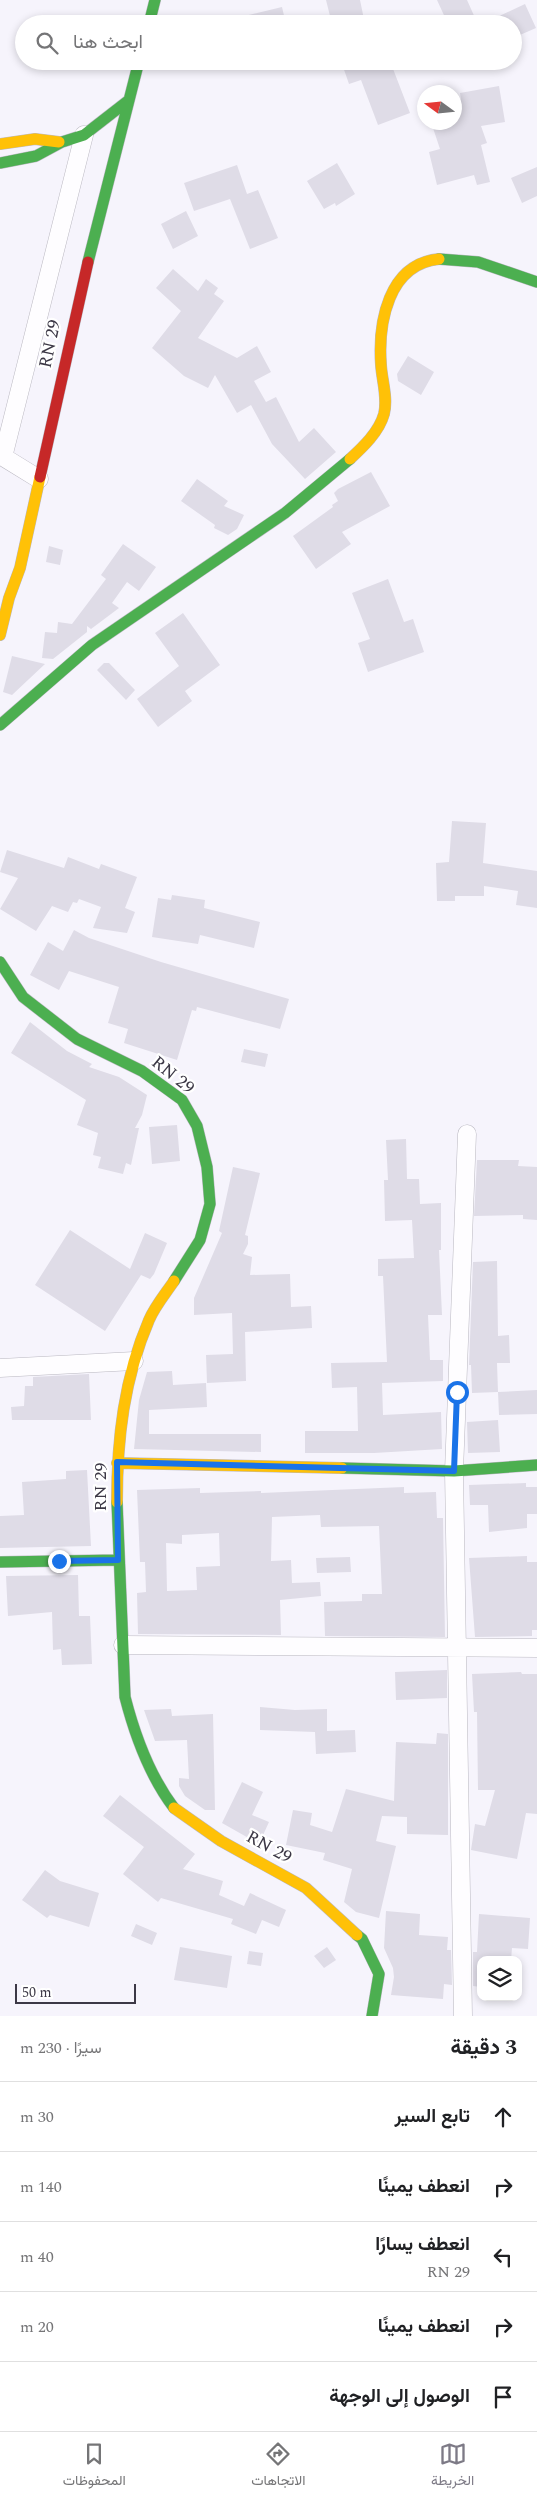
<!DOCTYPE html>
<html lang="ar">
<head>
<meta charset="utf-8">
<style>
  body { margin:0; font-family:Spectral,Vazirmatn,serif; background:#f2f2f2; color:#202124; direction:rtl }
  .controls { position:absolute; right:15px; bottom:15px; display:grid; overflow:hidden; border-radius:10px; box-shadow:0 2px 8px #0003 }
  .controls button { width:45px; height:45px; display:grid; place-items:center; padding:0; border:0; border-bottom:1px solid #e0e0e0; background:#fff; color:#202124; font:25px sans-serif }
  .compass { position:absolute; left:417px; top:85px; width:45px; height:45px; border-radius:50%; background:#fff; box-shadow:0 2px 8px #0003; rotate:285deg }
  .scale { position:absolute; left:15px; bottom:12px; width:121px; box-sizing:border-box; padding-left:5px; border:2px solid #3c3846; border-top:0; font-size:14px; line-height:18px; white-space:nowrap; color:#3c3846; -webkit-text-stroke:4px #fff; paint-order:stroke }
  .stop { position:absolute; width:15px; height:15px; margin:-11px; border:4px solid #1a73e8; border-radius:50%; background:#fff }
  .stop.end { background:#1a73e8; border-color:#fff; box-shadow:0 1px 5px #0008 }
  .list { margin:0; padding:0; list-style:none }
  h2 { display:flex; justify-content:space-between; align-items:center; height:65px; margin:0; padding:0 20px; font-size:21px }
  h2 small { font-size:16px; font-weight:400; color:#757577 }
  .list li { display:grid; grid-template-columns:32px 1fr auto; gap:15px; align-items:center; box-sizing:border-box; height:70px; padding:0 20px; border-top:1px solid #e0e0e0 }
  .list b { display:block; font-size:19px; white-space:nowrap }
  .list p { margin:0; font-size:16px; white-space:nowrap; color:#757577 }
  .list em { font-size:16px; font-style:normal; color:#757577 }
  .icon { flex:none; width:28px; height:28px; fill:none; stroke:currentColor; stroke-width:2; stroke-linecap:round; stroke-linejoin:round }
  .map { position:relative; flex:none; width:537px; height:2016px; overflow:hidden; direction:ltr }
  .search { position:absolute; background:#fff; box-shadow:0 2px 8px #0003; left:15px; right:15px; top:15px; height:55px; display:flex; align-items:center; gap:12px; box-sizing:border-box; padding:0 18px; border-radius:28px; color:#757577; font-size:19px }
  .sheet { height:415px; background:#fff }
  nav { display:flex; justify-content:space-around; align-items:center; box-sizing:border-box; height:70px; border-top:1px solid #e0e0e0; background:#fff; font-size:14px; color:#757577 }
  nav a { display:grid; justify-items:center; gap:2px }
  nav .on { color:#7d7a86 }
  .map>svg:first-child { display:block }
</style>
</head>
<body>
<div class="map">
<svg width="537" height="2016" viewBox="0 0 537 2016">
  <rect width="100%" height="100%" fill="#f6f4fc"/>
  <path fill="#dfdce7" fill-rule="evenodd" d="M 326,0 L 360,0 L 365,24 L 332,24 Z
    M 437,0 L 467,0 L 476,20 L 469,24 L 448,24 Z
    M 525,4 L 536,28 L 513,38 L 513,24 L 482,24 Z
    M 282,7 L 286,24 L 233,24 L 232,19 Z
    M 341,61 L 390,61 L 410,113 L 378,125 L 361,80 L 349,84 Z
    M 499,86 L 505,122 L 481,126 L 487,143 L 481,145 L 490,182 L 477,185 L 474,175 L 437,185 L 429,152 L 440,149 L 431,122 L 454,122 L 454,101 L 461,99 L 460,93 Z
    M 337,163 L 355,194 L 336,206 L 335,203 L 324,209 L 307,181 Z
    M 237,165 L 247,194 L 258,190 L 278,238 L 250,249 L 230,199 L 194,211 L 184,183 Z
    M 537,167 L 537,196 L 522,203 L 511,178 Z
    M 186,211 L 198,236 L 173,249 L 161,224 Z
    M 173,269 L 198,291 L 206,279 L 218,288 L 214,294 L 224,301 L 198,338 L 237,358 L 257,346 L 271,372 L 254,381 L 266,402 L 276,397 L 299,442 L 314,428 L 336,452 L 305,479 L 272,444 L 251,405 L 237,413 L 215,375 L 208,388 L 184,376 L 152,348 L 181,311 L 156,288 Z
    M 408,356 L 434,372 L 421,395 L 398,381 L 397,374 Z
    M 371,472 L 390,506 L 342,532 L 351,544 L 316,569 L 293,536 L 333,507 L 332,505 L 338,501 L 334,493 L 338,489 Z
    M 197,479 L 228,501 L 224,506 L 244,515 L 237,529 L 228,535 L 214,528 L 215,525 L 181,501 Z
    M 123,544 L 156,567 L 139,591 L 127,582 L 112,603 L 119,608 L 91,629 L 87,626 L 87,632 L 53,659 L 42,658 L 45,632 L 57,633 L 58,622 L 72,624 L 106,579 L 101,575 Z
    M 49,546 L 63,550 L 60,565 L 46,562 Z
    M 388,579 L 404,622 L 413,619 L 424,652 L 368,672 L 358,643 L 370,639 L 352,593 Z
    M 183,613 L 220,665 L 185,691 L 192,701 L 158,727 L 137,699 L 179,666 L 155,633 Z
    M 12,656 L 45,664 L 12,695 L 3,692 Z
    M 104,663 L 109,663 L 135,690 L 126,700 L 97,670 Z
    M 452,821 L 486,823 L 483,863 L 537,871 L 537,908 L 516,905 L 518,891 L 484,886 L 484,896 L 455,896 L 455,901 L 437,901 L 436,863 L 449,862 Z
    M 7,850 L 64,868 L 68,857 L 99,869 L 101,864 L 137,877 L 125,908 L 135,912 L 127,933 L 93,928 L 101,907 L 79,899 L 77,903 L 73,902 L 68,912 L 52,906 L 36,931 L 0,909 L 18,878 L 0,872 Z
    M 172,895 L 205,900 L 204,908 L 260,922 L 254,948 L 200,935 L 198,944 L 152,937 L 158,898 L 171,900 Z
    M 74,930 L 89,938 L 161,962 L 289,999 L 280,1029 L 197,1007 L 196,1011 L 192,1010 L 177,1060 L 124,1043 L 128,1029 L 108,1023 L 119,987 L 69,971 L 59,990 L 30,975 L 48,942 L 63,951 Z
    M 30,1022 L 67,1051 L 92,1064 L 89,1067 L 119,1077 L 147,1095 L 142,1115 L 135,1128 L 139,1128 L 131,1165 L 126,1163 L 123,1174 L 98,1168 L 101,1157 L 93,1155 L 98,1133 L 77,1125 L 86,1100 L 11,1053 Z
    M 244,1049 L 268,1054 L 265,1067 L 241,1062 Z
    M 177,1125 L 180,1161 L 152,1164 L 149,1127 Z
    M 406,1139 L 407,1179 L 419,1179 L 420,1204 L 441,1203 L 441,1250 L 439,1250 L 442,1315 L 428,1315 L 430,1360 L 443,1360 L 443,1381 L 382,1383 L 383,1415 L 441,1412 L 442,1449 L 374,1453 L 305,1453 L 305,1431 L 358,1431 L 357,1387 L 332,1388 L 331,1363 L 387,1362 L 383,1276 L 378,1276 L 378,1259 L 414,1258 L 412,1220 L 385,1221 L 384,1180 L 388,1180 L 386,1140 Z
    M 477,1160 L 519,1160 L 518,1166 L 537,1167 L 537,1220 L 523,1219 L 523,1215 L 474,1216 Z
    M 233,1167 L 260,1173 L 245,1235 L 248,1236 L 248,1244 L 243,1254 L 252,1257 L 250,1275 L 290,1274 L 291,1307 L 311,1306 L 312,1328 L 245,1332 L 246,1381 L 207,1383 L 206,1355 L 233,1354 L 232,1313 L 194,1315 L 194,1298 L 222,1233 L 219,1231 Z
    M 70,1230 L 130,1269 L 145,1233 L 167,1243 L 154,1274 L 150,1279 L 141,1275 L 105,1331 L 35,1285 Z
    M 497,1261 L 498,1336 L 509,1335 L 510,1363 L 497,1363 L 498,1392 L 472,1393 L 471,1365 L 469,1365 L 473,1262 Z
    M 172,1371 L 173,1385 L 206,1383 L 207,1407 L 149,1410 L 149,1434 L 261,1434 L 261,1452 L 134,1449 L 139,1400 L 147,1372 Z
    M 89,1374 L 91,1420 L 12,1420 L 11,1407 L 24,1406 L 25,1386 L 33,1386 L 33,1377 Z
    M 537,1390 L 537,1414 L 499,1415 L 498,1392 Z
    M 498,1420 L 500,1452 L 468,1453 L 467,1422 Z
    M 87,1470 L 91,1546 L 0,1548 L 0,1516 L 24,1515 L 22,1482 L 66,1479 L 66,1471 Z
    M 526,1483 L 526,1487 L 537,1487 L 537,1514 L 527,1514 L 527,1528 L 489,1532 L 488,1505 L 470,1505 L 469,1485 Z
    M 404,1487 L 404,1493 L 436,1492 L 437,1518 L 443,1518 L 445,1637 L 325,1636 L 324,1602 L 362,1601 L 362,1594 L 382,1594 L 379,1526 L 321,1527 L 320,1515 L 272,1517 L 271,1561 L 291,1560 L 292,1583 L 320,1582 L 321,1596 L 280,1600 L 281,1635 L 138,1634 L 137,1593 L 146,1592 L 145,1562 L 140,1562 L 137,1490 L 200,1488 L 200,1493 L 261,1491 L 261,1493 ZM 219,1533 L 220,1566 L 196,1567 L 197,1590 L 167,1591 L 166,1543 L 182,1544 L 182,1535 Z
    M 527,1556 L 527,1562 L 537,1562 L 537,1630 L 532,1630 L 532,1636 L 475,1637 L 469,1558 Z
    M 350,1557 L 351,1572 L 317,1573 L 316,1558 Z
    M 78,1575 L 79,1616 L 90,1616 L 92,1664 L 62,1665 L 61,1649 L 53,1650 L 52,1612 L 8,1616 L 6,1576 Z
    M 447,1670 L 447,1698 L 396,1700 L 395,1672 Z
    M 521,1672 L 522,1674 L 537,1674 L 537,1814 L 526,1813 L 517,1859 L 471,1850 L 475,1824 L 485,1826 L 495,1790 L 478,1790 L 477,1712 L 474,1712 L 472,1674 Z
    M 260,1707 L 295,1710 L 327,1709 L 327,1731 L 355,1730 L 356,1752 L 316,1754 L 315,1732 L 260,1730 Z
    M 171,1709 L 172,1716 L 213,1714 L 215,1810 L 205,1810 L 185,1796 L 179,1786 L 179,1778 L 189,1779 L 187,1740 L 155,1741 L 144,1710 Z
    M 437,1733 L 448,1734 L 448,1835 L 407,1834 L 407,1817 L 382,1816 L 376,1841 L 396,1846 L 379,1918 L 356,1912 L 344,1902 L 352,1869 L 323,1860 L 325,1853 L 286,1845 L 293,1810 L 312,1813 L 310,1825 L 332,1832 L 346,1789 L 394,1801 L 396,1742 L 436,1744 Z
    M 242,1782 L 263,1792 L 252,1815 L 269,1822 L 259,1844 L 222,1823 Z
    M 120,1795 L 195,1854 L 183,1869 L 223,1881 L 219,1895 L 244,1906 L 250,1893 L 286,1910 L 279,1927 L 262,1920 L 256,1934 L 231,1924 L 233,1919 L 161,1898 L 158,1902 L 123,1874 L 144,1847 L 103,1816 Z
    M 45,1870 L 60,1881 L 99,1893 L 89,1927 L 50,1915 L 47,1918 L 22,1900 Z
    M 386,1911 L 420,1914 L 419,1935 L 448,1937 L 447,1950 L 451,1950 L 452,1985 L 444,1984 L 443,1999 L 391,1995 L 394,1977 L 393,1968 L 384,1948 Z
    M 479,1914 L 530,1918 L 528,1949 L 512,1948 L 511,1960 L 481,1960 L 481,1987 L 473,1986 L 473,1952 L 477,1952 Z
    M 136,1924 L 157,1933 L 152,1945 L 131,1936 Z
    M 180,1947 L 232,1956 L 227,1988 L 174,1980 Z
    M 327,1947 L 336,1960 L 324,1968 L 314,1956 Z
    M 249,1951 L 263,1953 L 261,1966 L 247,1964 Z"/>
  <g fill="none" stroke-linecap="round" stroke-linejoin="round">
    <g stroke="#bab8c1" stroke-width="19">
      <path id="street" d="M 0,455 L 39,479
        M 3,457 L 84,135
        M 0,1368 L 134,1361
        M 123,1645 L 537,1648
        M 463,2016 L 454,1471 L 467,1134"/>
    </g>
    <g stroke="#bab8c1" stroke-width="12">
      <path id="fast" d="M 149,24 L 155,0
        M 0,163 L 36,156 L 62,142 L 84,135 L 129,100
        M 439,259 L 478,262 L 537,282
        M 88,262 L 139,61
        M 0,725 L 92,645 L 285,513 L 350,459
        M 0,962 L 23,997 L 77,1039 L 142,1071 L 182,1100 L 197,1126 L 207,1167 L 210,1204 L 200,1240 L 174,1281
        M 342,1468 L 454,1471 L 537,1465
        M 117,1502 L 125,1697 C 135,1736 149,1775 174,1808
        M 0,1562 L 118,1560
        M 357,1935 L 362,1939 L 379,1974 L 372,2016"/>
    </g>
    <g stroke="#bab8c1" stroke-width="12">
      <path id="slow" d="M 0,144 L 35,139 L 59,142
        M 350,459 C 363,447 379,432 384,414 C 388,398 382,381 381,365 C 378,323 388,264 439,259
        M 0,635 L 9,598 L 20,568 L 40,477
        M 117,1463 L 342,1468
        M 117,1502 C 117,1439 124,1378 149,1320 C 155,1306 166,1293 174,1281
        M 174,1808 L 221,1841 L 306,1888 L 357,1935"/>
    </g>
    <g stroke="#bab8c1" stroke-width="12">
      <path id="jam" d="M 40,477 L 88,262"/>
    </g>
    <use href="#street" stroke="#fefdff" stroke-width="18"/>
    <use href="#fast" stroke="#4caf50" stroke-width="11"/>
    <use href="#slow" stroke="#ffc107" stroke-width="11"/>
    <use href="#jam" stroke="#c62828" stroke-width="11"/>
  </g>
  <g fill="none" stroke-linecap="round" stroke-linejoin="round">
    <path stroke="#1a73e8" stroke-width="6" d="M 59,1561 L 118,1560 L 117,1462 L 454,1471 L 457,1392"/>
  </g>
  <g text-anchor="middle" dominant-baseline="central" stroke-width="4.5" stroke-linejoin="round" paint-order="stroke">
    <g font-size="18" fill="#3c3846" stroke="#fff">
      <text transform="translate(50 344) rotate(-78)">RN 29</text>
      <text transform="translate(173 1075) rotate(39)">RN 29</text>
      <text transform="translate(100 1487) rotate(-90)">RN 29</text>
      <text transform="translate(269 1847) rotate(29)">RN 29</text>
    </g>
  </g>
</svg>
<div class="controls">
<button><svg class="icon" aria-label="layers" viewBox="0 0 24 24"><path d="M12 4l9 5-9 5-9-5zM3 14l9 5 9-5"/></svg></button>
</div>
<svg class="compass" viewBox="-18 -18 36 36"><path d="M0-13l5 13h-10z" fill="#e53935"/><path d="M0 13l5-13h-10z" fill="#757577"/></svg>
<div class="scale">50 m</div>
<div class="stop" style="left:457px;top:1392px"></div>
<div class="stop end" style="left:59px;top:1561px"></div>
<div class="search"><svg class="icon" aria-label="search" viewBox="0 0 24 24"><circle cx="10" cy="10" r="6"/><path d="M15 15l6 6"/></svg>ابحث هنا</div>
</div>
<section class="sheet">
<h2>3 دقيقة<small>سيرًا · 230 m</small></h2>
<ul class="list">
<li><svg class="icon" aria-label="ahead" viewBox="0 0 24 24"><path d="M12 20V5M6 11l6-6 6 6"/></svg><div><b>تابع السير</b></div><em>30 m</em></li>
<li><svg class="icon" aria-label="right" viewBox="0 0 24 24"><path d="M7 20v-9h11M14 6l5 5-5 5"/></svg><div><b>انعطف يمينًا</b></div><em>140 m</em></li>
<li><svg class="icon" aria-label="left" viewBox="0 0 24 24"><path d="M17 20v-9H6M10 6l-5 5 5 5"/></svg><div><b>انعطف يسارًا</b><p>RN 29</p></div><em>40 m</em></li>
<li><svg class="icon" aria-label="right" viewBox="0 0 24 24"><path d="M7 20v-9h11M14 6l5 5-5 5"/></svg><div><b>انعطف يمينًا</b></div><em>20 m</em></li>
<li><svg class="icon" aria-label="arrive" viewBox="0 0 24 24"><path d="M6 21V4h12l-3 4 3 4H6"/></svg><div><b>الوصول إلى الوجهة</b></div></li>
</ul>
</section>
<nav>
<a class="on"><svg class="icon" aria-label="map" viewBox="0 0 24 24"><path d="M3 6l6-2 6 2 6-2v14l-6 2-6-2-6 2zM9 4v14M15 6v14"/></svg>الخريطة</a>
<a><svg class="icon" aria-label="directions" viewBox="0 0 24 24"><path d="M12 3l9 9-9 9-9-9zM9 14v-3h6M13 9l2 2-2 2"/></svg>الاتجاهات</a>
<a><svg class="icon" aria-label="saved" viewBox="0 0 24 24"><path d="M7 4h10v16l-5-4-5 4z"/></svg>المحفوظات</a>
</nav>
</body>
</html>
